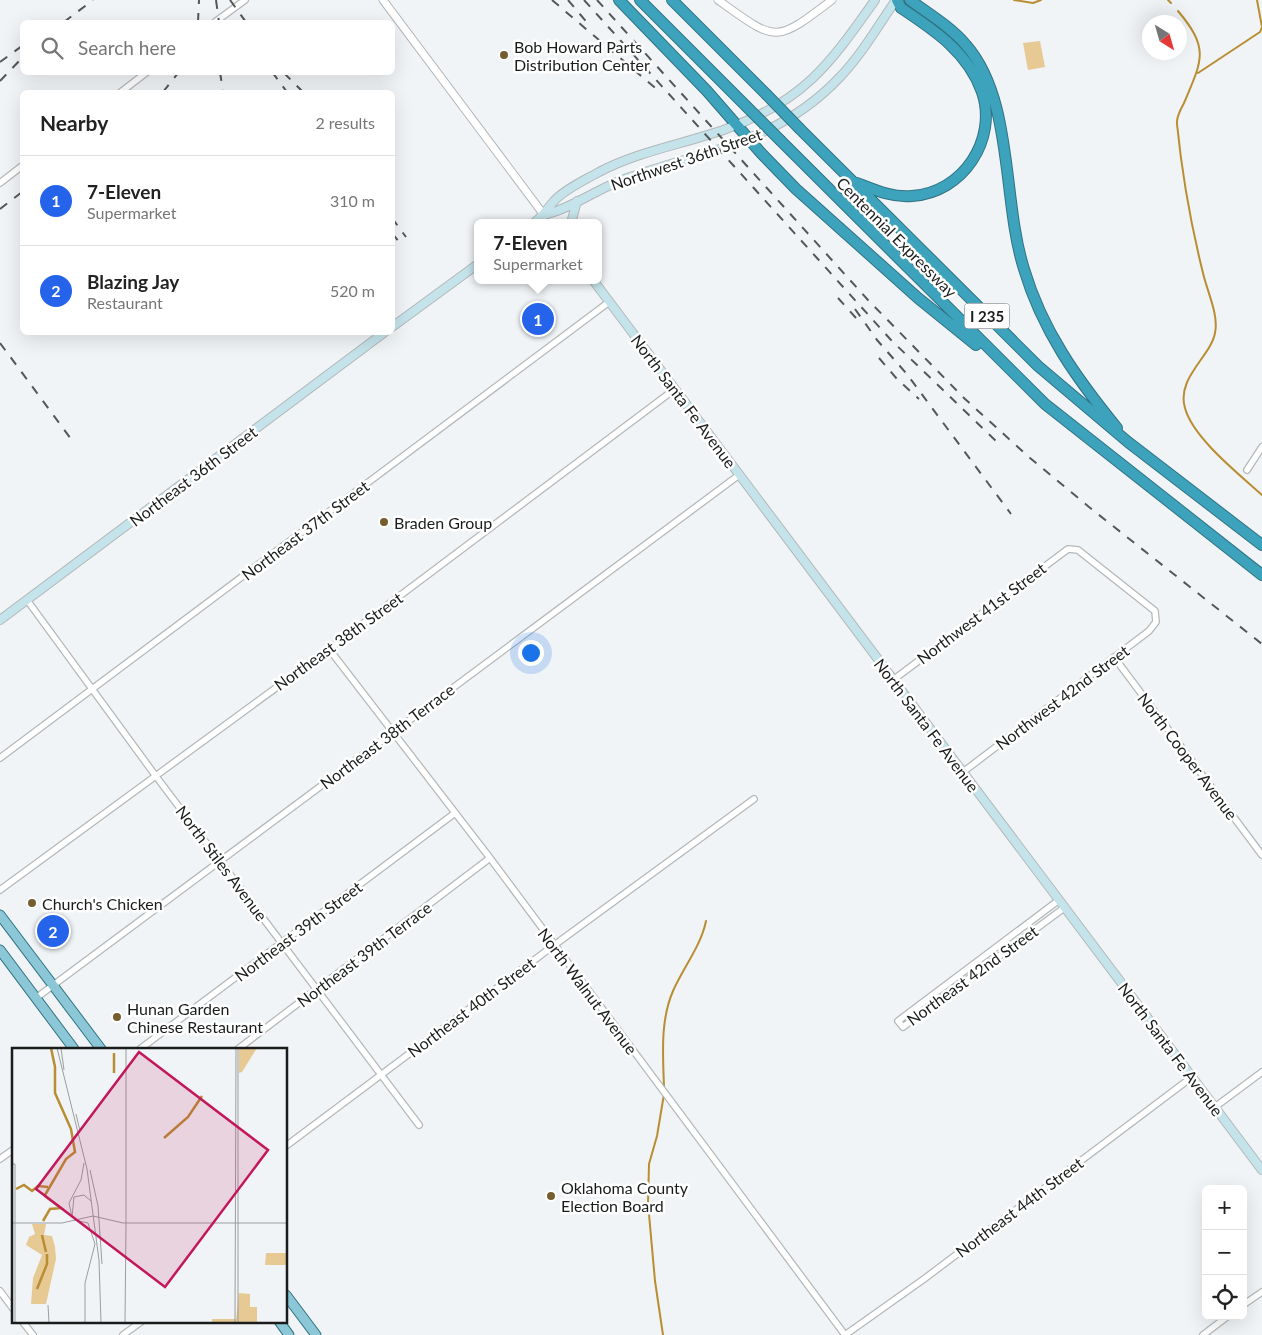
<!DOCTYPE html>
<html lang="en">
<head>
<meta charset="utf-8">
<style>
  body { margin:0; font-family:Lato,sans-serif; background:#f6f6f6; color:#222 }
  .controls { position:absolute; right:15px; bottom:15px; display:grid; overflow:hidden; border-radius:8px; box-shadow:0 5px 20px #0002 }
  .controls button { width:45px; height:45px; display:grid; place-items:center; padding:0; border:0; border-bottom:1px solid #e0e0e0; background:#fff; color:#222; font:25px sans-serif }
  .compass { position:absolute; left:1142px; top:15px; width:45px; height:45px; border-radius:50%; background:#fff; box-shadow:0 5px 20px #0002; rotate:143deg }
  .you { position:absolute; left:530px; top:652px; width:18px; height:18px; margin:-12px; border:4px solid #fff; border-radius:50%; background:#1a73e8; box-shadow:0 0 0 8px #1a73e833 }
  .badge { display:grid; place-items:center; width:32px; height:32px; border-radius:50%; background:#2563eb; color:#fff; font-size:16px; font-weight:700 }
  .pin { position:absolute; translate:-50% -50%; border:2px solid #fff; box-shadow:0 1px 5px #0006 }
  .popup { position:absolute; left:474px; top:219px; width:128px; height:65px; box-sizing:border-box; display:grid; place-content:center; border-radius:8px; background:#fff; filter:drop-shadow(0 1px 4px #0005); font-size:16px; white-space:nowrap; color:#767676 }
  .popup b { font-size:19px; color:#222 }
  .popup::after { content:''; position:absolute; left:50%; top:100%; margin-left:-10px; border:10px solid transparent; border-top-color:#fff }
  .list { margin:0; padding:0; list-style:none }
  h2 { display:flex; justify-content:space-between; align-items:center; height:65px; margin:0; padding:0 20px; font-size:21px }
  h2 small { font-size:16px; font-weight:400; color:#767676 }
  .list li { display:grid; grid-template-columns:32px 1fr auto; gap:15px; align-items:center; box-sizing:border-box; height:90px; padding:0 20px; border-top:1px solid #e0e0e0 }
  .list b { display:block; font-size:19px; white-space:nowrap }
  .list p { margin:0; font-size:16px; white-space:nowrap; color:#767676 }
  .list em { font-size:16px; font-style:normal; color:#767676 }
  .icon { flex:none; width:28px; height:28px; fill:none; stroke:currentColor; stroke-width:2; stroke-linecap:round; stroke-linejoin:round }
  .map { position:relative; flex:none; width:1262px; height:1335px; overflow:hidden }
  .search { position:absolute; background:#fff; box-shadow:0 5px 20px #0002; left:20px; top:20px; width:375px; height:55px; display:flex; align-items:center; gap:12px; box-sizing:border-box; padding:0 18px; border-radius:8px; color:#767676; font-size:19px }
  .panel { position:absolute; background:#fff; box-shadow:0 5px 20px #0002; left:20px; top:90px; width:375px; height:245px; border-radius:8px }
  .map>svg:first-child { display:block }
</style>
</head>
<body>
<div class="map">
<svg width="1262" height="1335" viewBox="0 0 1262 1335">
  <rect width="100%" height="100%" fill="#f0f4f6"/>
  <path fill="#e7c993" d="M 1040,41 L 1045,67 L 1028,70 L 1023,43 Z"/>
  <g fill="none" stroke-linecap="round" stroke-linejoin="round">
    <path stroke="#b98d32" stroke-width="2" d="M 1014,0 L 1033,3 L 1041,0
      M 1168,0 L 1171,3
      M 1178,11 C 1210,49 1202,60 1184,103 C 1181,109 1176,117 1177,124 C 1182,174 1191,225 1203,273 C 1207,291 1219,315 1215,333 C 1211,356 1176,378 1185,408 C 1193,438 1239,474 1262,495
      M 1198,73 L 1260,32 L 1262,27 L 1257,0
      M 664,1087 C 663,1055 660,1021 673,991 C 683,968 701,946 706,921
      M 663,1335 L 655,1281 L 648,1203 L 649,1164 L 657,1136 L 664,1094"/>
    <g stroke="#b3b8b9" stroke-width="8">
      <path id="minor" d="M 215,22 L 245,0
        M 121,92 L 147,72
        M 0,183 L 22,166
        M 1247,470 L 1262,447
        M 27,600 L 155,775 L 419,1125
        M 329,649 L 490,858 L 845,1335 L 924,1279 L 1192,1077
        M 1114,657 L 1262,855
        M 893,680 L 1068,549 L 1078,550 L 1155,611 L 1156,622 L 1149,631 L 963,772
        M 0,758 L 609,302
        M 0,890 L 329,649 L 675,389
        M 1059,900 L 898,1021 L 903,1027 L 1064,908
        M 36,998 L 739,475
        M 140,1049 L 455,813
        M 238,1049 L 490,858
        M 1215,1107 L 1262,1072
        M 286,1146 L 553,946 L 754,799
        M 0,1159 L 14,1149
        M 0,1291 L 14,1310
        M 1243,1305 L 1262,1292
        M 22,1321 L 33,1335
        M 123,1335 L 142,1321
        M 1203,1335 L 1228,1316"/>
    </g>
    <g stroke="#b3b8b9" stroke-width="9">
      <path id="tertiary" d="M 383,0 L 544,215
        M 718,0 C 777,42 774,44 832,0"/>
    </g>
    <g stroke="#b3b8b9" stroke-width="10">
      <path id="secondary" d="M 544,215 C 573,208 598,188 627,178 C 707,150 779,142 840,77 C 862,54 878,26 896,0
        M 534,223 C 543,216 547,209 554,201 C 565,189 585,180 599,172 C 639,151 684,144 726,129 C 804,101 829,65 875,0
        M 571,223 L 577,201
        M 593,280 L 1262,1170
        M 392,327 L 478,264
        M 0,620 L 385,332"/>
    </g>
    <g stroke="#317383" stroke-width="11">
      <path id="primary" d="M 0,915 L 101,1049
        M 0,950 L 74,1049
        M 286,1295 L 316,1335
        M 279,1321 L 289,1335"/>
    </g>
    <g stroke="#317383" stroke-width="12">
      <path id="motorway" d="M 619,0 L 707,91 L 761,153 L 796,189 L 918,298 L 976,345
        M 640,0 L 746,106
        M 672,0 L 766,94
        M 910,0 C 929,14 951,27 966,45 C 1014,100 1002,200 1024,269 C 1042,330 1077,379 1117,428
        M 800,129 L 1038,366 L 1128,442 L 1262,545
        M 781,141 L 1045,404 L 1262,575
        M 857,183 C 875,190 893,198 912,196 C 963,193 998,139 982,92 C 968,52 934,30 901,8 L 897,0"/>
    </g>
    <use href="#minor" stroke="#fff" stroke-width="5.5"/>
    <use href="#tertiary" stroke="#fff" stroke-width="7"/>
    <use href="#secondary" stroke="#c5e3eb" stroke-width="8"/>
    <use href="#primary" stroke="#8bc7d6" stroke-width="9"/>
    <use href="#motorway" stroke="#3da2bb" stroke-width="10"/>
    <path stroke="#545657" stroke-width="2" stroke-dasharray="9 9" stroke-linecap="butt" d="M 216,0 L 219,22
      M 230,0 L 246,22
      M 552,0 L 660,92
      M 568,0 L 590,26
      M 584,0 L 891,340 L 997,442
      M 597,0 L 868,300 L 965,399 L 1030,458 L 1089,507 L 1262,644
      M 64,22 L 93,0
      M 198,22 L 199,0
      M 0,62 L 22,46
      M 220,72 L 223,92
      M 272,72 L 287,92
      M 284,73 L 303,92
      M 0,81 L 22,58
      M 163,92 L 179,72
      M 0,209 L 22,192
      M 392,218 L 406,237
      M 392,233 L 400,243
      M 838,298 L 856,318
      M 855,309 L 877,340 L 906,373 L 1011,514
      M 0,343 L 74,443
      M 879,358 L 897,379 L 919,399"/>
    <g stroke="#317383" stroke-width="12" stroke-linecap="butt">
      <path id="motorway-bridge" d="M 766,94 L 800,129
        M 746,106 L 781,141"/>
    </g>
    <use href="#motorway-bridge" stroke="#3da2bb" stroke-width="10"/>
  </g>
  <g fill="#755d2e" stroke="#fff" stroke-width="2">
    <circle cx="504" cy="55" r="5"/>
    <circle cx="384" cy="522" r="5"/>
    <circle cx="32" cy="903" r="5"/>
    <circle cx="117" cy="1017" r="5"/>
    <circle cx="551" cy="1196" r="5"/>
  </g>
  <g text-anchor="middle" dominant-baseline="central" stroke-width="5" stroke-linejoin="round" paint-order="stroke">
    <rect fill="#fff" stroke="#5f6060" stroke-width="1" x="964.5" y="303.5" width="45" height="25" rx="4"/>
    <g font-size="15" font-weight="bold" fill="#1a1c1c">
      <text x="987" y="316">I 235</text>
    </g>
    <g font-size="16" fill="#1a1c1c" stroke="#fff" text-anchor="start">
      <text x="514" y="46">Bob Howard Parts<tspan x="514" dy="18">Distribution Center</tspan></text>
      <text x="394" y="522">Braden Group</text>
      <text x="42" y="903">Church's Chicken</text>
      <text x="127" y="1008">Hunan Garden<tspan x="127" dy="18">Chinese Restaurant</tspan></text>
      <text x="561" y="1187">Oklahoma County<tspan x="561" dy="18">Election Board</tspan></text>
    </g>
    <g font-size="16" fill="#1a1c1c" stroke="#fff">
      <text transform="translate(686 159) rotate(-19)">Northwest 36th Street</text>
      <text transform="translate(897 237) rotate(45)">Centennial Expressway</text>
      <text transform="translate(684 401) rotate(53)">North Santa Fe Avenue</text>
      <text transform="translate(193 476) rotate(-37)">Northeast 36th Street</text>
      <text transform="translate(305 530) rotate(-37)">Northeast 37th Street</text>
      <text transform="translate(981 613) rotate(-37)">Northwest 41st Street</text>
      <text transform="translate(338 641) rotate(-36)">Northeast 38th Street</text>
      <text transform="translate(1062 697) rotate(-37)">Northwest 42nd Street</text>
      <text transform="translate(927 725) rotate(53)">North Santa Fe Avenue</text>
      <text transform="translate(387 736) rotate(-37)">Northeast 38th Terrace</text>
      <text transform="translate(1188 756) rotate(53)">North Cooper Avenue</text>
      <text transform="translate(222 863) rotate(53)">North Stiles Avenue</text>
      <text transform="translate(298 931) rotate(-37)">Northeast 39th Street</text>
      <text transform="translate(364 954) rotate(-37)">Northeast 39th Terrace</text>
      <text transform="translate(972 975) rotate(-36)">Northeast 42nd Street</text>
      <text transform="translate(588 991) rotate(53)">North Walnut Avenue</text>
      <text transform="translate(471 1007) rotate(-37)">Northeast 40th Street</text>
      <text transform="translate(1171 1049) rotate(53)">North Santa Fe Avenue</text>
      <text transform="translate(1019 1207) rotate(-37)">Northeast 44th Street</text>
    </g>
  </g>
  <g transform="translate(12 1048)">
    <rect width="275" height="275" fill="#f0f4f6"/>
    <path d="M 245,0 L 230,24 L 227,25 L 227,1 ZM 20,176 L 34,176 L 32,187 L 40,188 L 43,199 L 44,211 L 34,256 L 19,256 L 21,230 L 30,207 L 14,197 L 17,189 L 23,186 ZM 254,205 L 275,205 L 275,217 L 253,217 ZM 227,245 L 238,246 L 238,259 L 245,259 L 245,275 L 200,275 L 200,271 L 224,271 Z" fill="#e7c993"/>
    <path fill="none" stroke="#b98d32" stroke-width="2.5" d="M 102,25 L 102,5M 152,90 L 176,69 L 190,48M 4,141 L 12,137 L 20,143 L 26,138 L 36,139M 33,147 L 54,111 L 63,104 L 59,81 L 43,45 L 43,19 L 39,0M 31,173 L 38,161 L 49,160 L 33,148M 30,187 L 34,204M 25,241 L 35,216 L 35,206"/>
    <path fill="none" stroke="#9a9e9f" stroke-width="1" d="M 45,0 L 75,121 L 87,212 L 89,275M 49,0 L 52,22M 64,66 L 68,83M 72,115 L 69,132 L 57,155 L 60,169 L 62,149 L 72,147 L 79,153M 0,116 L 3,116 L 3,275M 78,122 L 86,158 L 90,216M 62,172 L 76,175 L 83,196 L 73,235 L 73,275M 0,175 L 50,175 L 81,168 L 111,175 L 275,175M 114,175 L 114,0M 36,257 L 37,275M 113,275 L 114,175M 223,275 L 224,0M 226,275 L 226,0"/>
    <path fill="#c2185b" fill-opacity="0.15" stroke="#c2185b" stroke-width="2.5" d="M 127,4 L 256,102 L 153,239 L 24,141 Z"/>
    <rect width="275" height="275" fill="none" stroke="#1a1c1c" stroke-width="2.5"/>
  </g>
</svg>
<div class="controls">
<button>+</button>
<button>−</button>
<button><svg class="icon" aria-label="locate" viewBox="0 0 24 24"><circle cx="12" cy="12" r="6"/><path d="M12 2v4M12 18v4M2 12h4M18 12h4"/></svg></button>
</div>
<svg class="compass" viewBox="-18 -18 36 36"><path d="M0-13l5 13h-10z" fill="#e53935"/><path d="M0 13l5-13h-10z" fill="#767676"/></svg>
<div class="you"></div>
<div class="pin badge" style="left:538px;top:319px">1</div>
<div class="popup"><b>7-Eleven</b>Supermarket</div>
<div class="pin badge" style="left:53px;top:931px">2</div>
<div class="search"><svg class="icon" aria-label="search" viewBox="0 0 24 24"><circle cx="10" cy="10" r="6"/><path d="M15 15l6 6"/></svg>Search here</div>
<section class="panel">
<h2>Nearby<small>2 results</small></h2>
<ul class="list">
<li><span class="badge">1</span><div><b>7-Eleven</b><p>Supermarket</p></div><em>310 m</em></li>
<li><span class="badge">2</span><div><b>Blazing Jay</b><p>Restaurant</p></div><em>520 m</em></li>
</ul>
</section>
</div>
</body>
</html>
